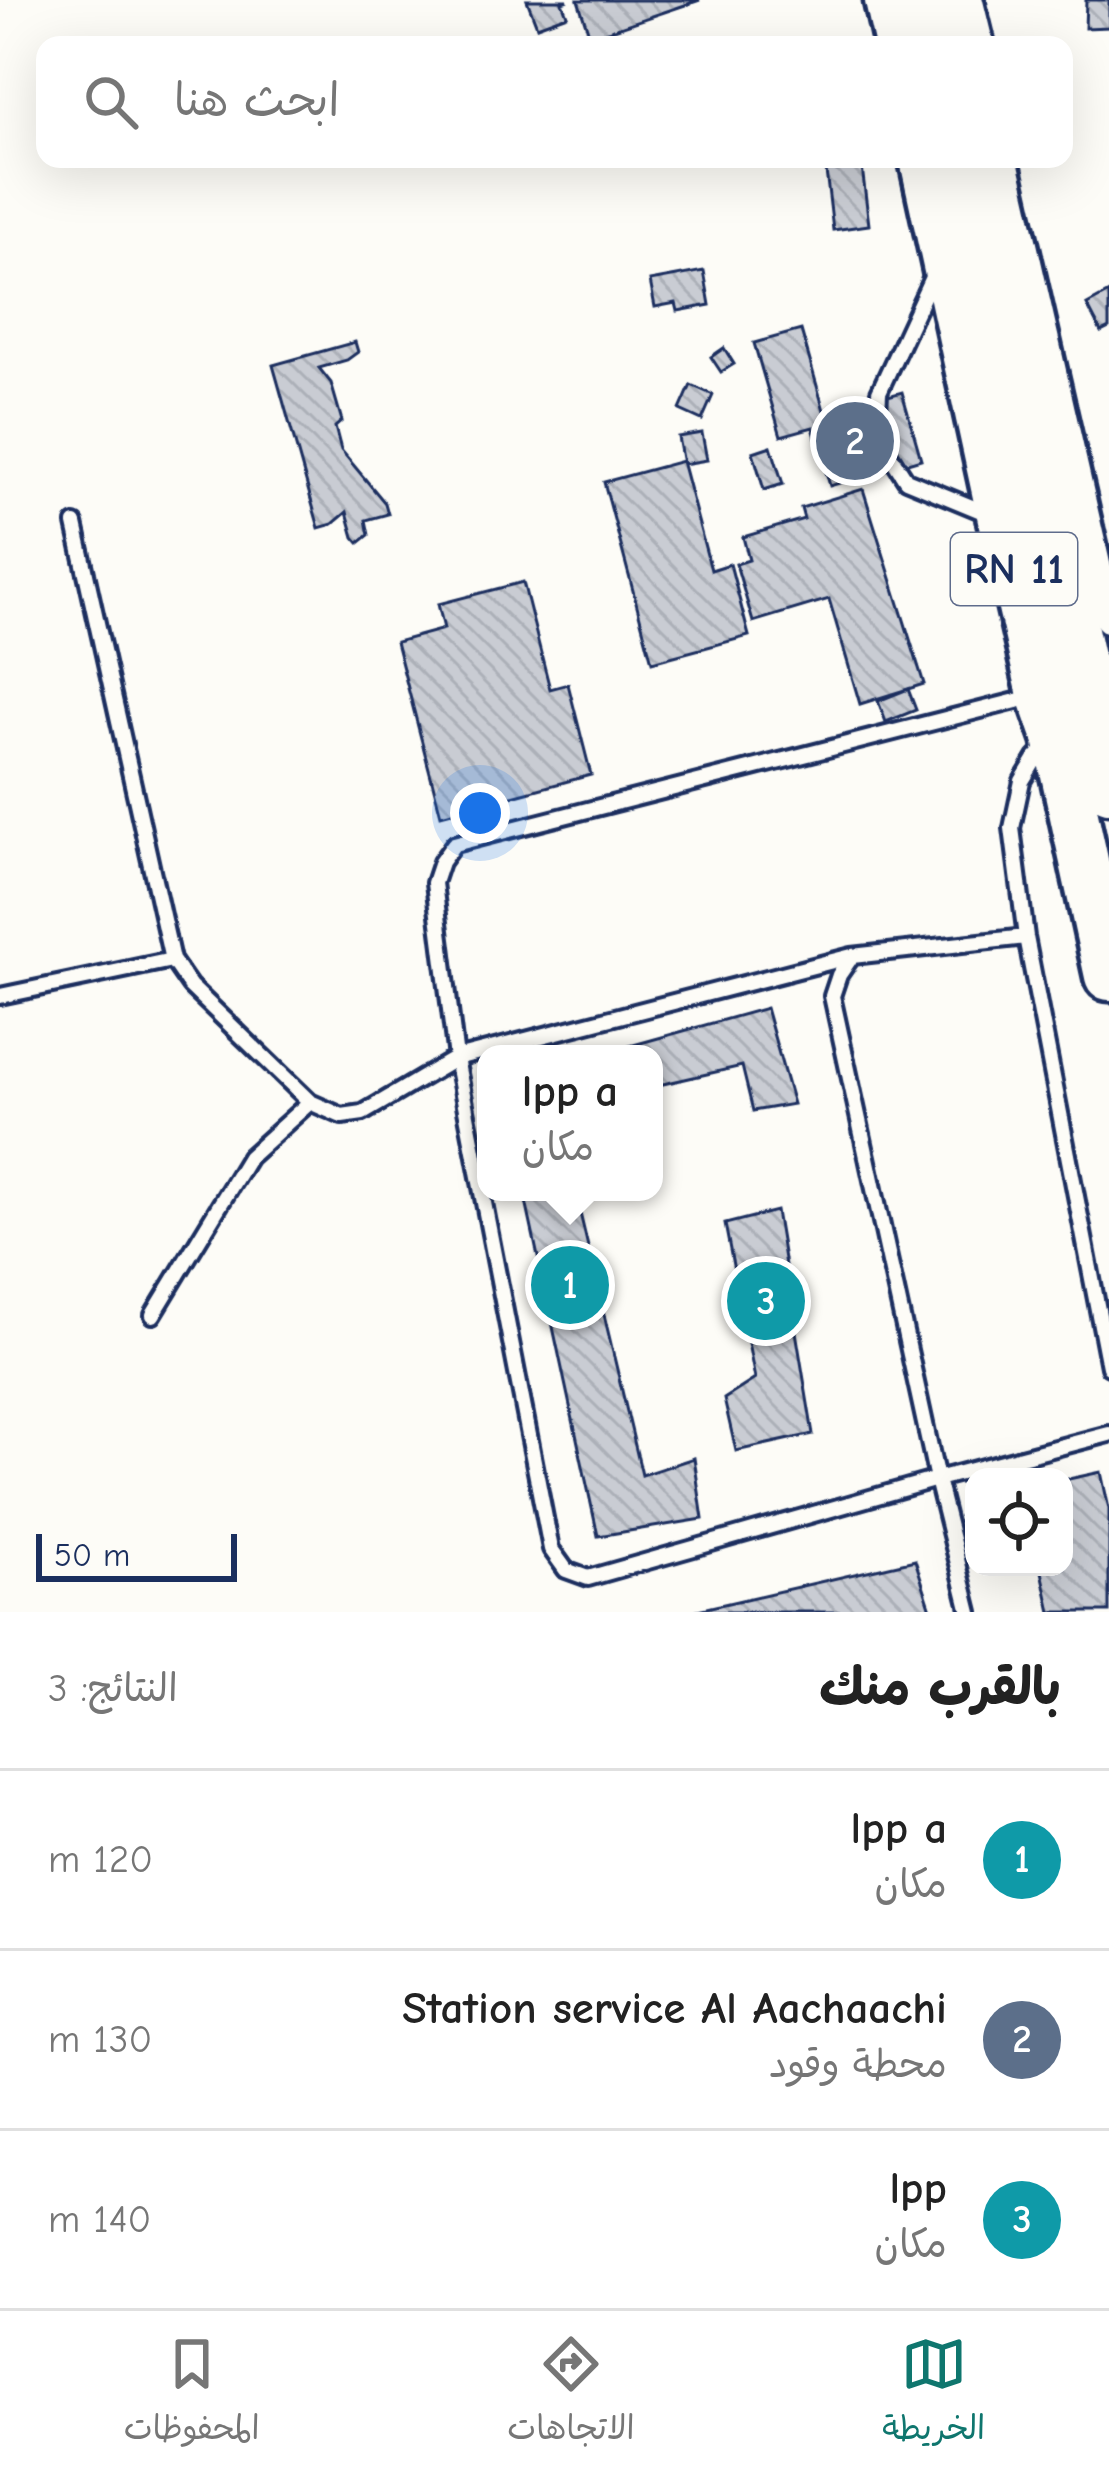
<!DOCTYPE html>
<html lang="ar">
<head>
<meta charset="utf-8">
<style>
  body { margin:0; font-family:"Comic Neue","Playpen Sans Arabic",sans-serif; background:#f6f6f6; color:#222; direction:rtl }
  .controls { position:absolute; right:36px; bottom:36px; display:grid; overflow:hidden; border-radius:24px; box-shadow:0 12px 48px #0002 }
  .controls button { width:108px; height:108px; display:grid; place-items:center; padding:0; border:0; border-bottom:3px solid #e0e0e0; background:#fff; color:#222; font:60px sans-serif }
  .scale { position:absolute; left:36px; bottom:30px; width:201px; box-sizing:border-box; padding-left:12px; border:6px solid #1b2f5e; border-top:0; font-size:33px; line-height:42px; white-space:nowrap; color:#1b2f5e; -webkit-text-stroke:9px #fdfcf7; paint-order:stroke }
  .you { position:absolute; left:480px; top:813px; width:42px; height:42px; margin:-30px; border:9px solid #fff; border-radius:50%; background:#1a73e8; box-shadow:0 0 0 18px #1a73e833 }
  .badge { display:grid; place-items:center; width:78px; height:78px; border-radius:50%; background:#0f766e; color:#fff; font-size:39px; font-weight:700 }
  .pin { position:absolute; translate:-50% -50%; border:6px solid #fff; box-shadow:0 3px 12px #0006 }
  .popup { position:absolute; left:477px; top:1045px; width:186px; height:156px; box-sizing:border-box; display:grid; place-content:center; border-radius:24px; background:#fff; filter:drop-shadow(0 3px 9px #0005); font-size:39px; white-space:nowrap; color:#767676 }
  .popup b { font-size:45px; color:#222 }
  .popup::after { content:''; position:absolute; left:50%; top:100%; margin-left:-24px; border:24px solid transparent; border-top-color:#fff }
  .list { margin:0; padding:0; list-style:none }
  h2 { display:flex; justify-content:space-between; align-items:center; height:156px; margin:0; padding:0 48px; font-size:51px }
  h2 small { font-size:39px; font-weight:400; color:#767676 }
  .list li { display:grid; grid-template-columns:78px 1fr auto; gap:36px; align-items:center; box-sizing:border-box; height:180px; padding:0 48px; border-top:3px solid #e0e0e0 }
  .list b { display:block; font-size:45px; white-space:nowrap }
  .list p { margin:0; font-size:39px; white-space:nowrap; color:#767676 }
  .list em { font-size:39px; font-style:normal; color:#767676 }
  .icon { flex:none; width:66px; height:66px; fill:none; stroke:currentColor; stroke-width:2; stroke-linecap:round; stroke-linejoin:round }
  .map { position:relative; flex:none; width:1109px; height:1612px; overflow:hidden; direction:ltr }
  .search { position:absolute; background:#fff; box-shadow:0 12px 48px #0002; left:36px; right:36px; top:36px; height:132px; display:flex; align-items:center; gap:30px; box-sizing:border-box; padding:0 42px; border-radius:24px; color:#767676; font-size:45px }
  .sheet { height:696px; background:#fff }
  nav { display:flex; justify-content:space-around; align-items:center; box-sizing:border-box; height:168px; border-top:3px solid #e0e0e0; background:#fff; font-size:33px; color:#767676 }
  nav a { display:grid; justify-items:center; gap:6px }
  nav .on { color:#0f766e }
  .map>svg:first-child { display:block }
</style>
</head>
<body>
<div class="map">
<svg width="1109" height="1612" viewBox="0 0 1109 1612">
  <defs>
    <pattern id="building-back-hatch" width="6" height="6" patternUnits="userSpaceOnUse" patternTransform="scale(3)"><rect width="6" height="6" fill="#c9ccd3"/><path d="M-1 5l2 2M0 0l6 6M5-1l2 2" fill="none" stroke="#acb0b8"/></pattern>
  </defs>
  <rect width="100%" height="100%" fill="#fdfcf7"/>
  <filter id="ink" filterUnits="userSpaceOnUse"><feTurbulence type="fractalNoise" baseFrequency=".00833" numOctaves="2"/><feDisplacementMap in="SourceGraphic" scale="24" xChannelSelector="R" yChannelSelector="G"/><feConvolveMatrix kernelMatrix="1 2 1 2 8 2 1 2 1" color-interpolation-filters="sRGB"/></filter>
  <g filter="url(#ink)">
    <path fill="url(#building-back-hatch)" stroke="#1b2f5e" stroke-width="3" d="M 527,0 L 568,0 L 562,2 L 567,15 L 537,26 Z
      M 578,0 L 700,0 L 590,37 Z
      M 1086,0 L 1109,0 L 1109,27 L 1085,28 Z
      M 862,167 L 869,225 L 833,230 L 826,171 Z
      M 704,271 L 710,305 L 678,311 L 676,303 L 655,307 L 650,281 Z
      M 1109,293 L 1109,328 L 1101,332 L 1087,305 Z
      M 801,330 L 825,414 L 902,392 L 921,459 L 830,486 L 813,427 L 781,436 L 754,343 Z
      M 355,342 L 358,352 L 347,360 L 319,368 L 331,383 L 342,421 L 335,427 L 341,450 L 385,503 L 388,514 L 366,520 L 369,535 L 359,543 L 354,537 L 347,512 L 333,524 L 319,528 L 273,365 Z
      M 724,348 L 734,364 L 721,372 L 711,357 Z
      M 691,385 L 713,395 L 702,420 L 680,410 Z
      M 702,433 L 707,460 L 683,464 L 678,437 Z
      M 771,446 L 783,484 L 764,490 L 753,452 Z
      M 682,461 L 711,570 L 730,564 L 749,636 L 652,662 L 604,482 Z
      M 863,489 L 924,684 L 860,704 L 829,599 L 753,622 L 736,564 L 749,560 L 743,537 L 804,519 L 801,508 Z
      M 523,582 L 550,689 L 568,684 L 591,775 L 441,815 L 396,642 L 444,629 L 438,604 Z
      M 908,689 L 916,710 L 886,722 L 878,701 Z
      M 766,1008 L 793,1104 L 753,1111 L 742,1066 L 654,1086 L 654,1054 L 601,1054 Z
      M 524,1192 L 575,1192 L 642,1475 L 694,1458 L 703,1519 L 598,1536 Z
      M 776,1211 L 813,1434 L 736,1451 L 724,1399 L 755,1379 L 725,1224 Z
      M 1101,1472 L 1109,1509 L 1109,1612 L 1051,1612 L 1041,1567 L 1064,1567 L 1064,1480 Z
      M 915,1560 L 932,1612 L 689,1612 Z"/>
    <g fill="none" stroke-linecap="round" stroke-linejoin="round">
      <g stroke="#1b2f5e" stroke-width="22">
        <path id="lane" d="M 934,273 L 879,392 L 877,435 L 906,480 L 991,515
          M 75,524 L 172,960 L 190,986 L 310,1102 L 342,1116 L 363,1113 L 456,1058 L 852,956
          M 1032,697 L 454,844 L 441,862 L 434,883 L 456,1058 L 551,1549 L 566,1570 L 588,1578 L 937,1479 L 1109,1434
          M 1049,744 L 1036,758 L 1022,781 L 1012,828 L 1026,937 L 1109,1367
          M 0,996 L 172,960
          M 153,1315 L 249,1157 L 310,1102
          M 970,1612 L 937,1479 L 832,996 L 839,975 L 852,956 L 1026,937"/>
      </g>
      <g stroke="#1b2f5e" stroke-width="36">
        <path id="street" d="M 969,0 L 980,45
          M 1004,159 L 1109,619"/>
      </g>
      <g stroke="#1b2f5e" stroke-width="57">
        <path id="highway" d="M 889,0 L 899,45
          M 933,0 L 943,45
          M 924,159 L 1002,519 L 1042,694 L 1057,737 L 1109,976
          M 969,159 L 1109,788"/>
      </g>
      <use href="#lane" stroke="#fdfcf7" stroke-width="14"/>
      <use href="#street" stroke="#fdfcf7" stroke-width="27"/>
      <use href="#highway" stroke="#fdfcf7" stroke-width="48"/>
    </g>
  </g>
  <g text-anchor="middle" dominant-baseline="central" stroke-width="9" stroke-linejoin="round" paint-order="stroke">
    <rect fill="#fdfcf7" stroke="#5f6c8c" stroke-width="3" x="951" y="533" width="126" height="72" rx="9"/>
    <g font-size="42" font-weight="bold" fill="#1b2f5e">
      <text x="1014" y="569">RN 11</text>
    </g>
  </g>
</svg>
<div class="controls">
<button><svg class="icon" aria-label="locate" viewBox="0 0 24 24"><circle cx="12" cy="12" r="6"/><path d="M12 2v4M12 18v4M2 12h4M18 12h4"/></svg></button>
</div>
<div class="scale">50 m</div>
<div class="you"></div>
<div class="pin badge" style="left:570px;top:1285px;background:#0f9aa8">1</div>
<div class="popup"><b>lpp a</b>مكان</div>
<div class="pin badge" style="left:855px;top:441px;background:#5c6f8a">2</div>
<div class="pin badge" style="left:766px;top:1301px;background:#0f9aa8">3</div>
<div class="search"><svg class="icon" aria-label="search" viewBox="0 0 24 24"><circle cx="10" cy="10" r="6"/><path d="M15 15l6 6"/></svg>ابحث هنا</div>
</div>
<section class="sheet">
<h2>بالقرب منك<small>النتائج: 3</small></h2>
<ul class="list">
<li><span class="badge" style="background:#0f9aa8">1</span><div><b>lpp a</b><p>مكان</p></div><em>120 m</em></li>
<li><span class="badge" style="background:#5c6f8a">2</span><div><b>Station service Al Aachaachi</b><p>محطة وقود</p></div><em>130 m</em></li>
<li><span class="badge" style="background:#0f9aa8">3</span><div><b>lpp</b><p>مكان</p></div><em>140 m</em></li>
</ul>
</section>
<nav>
<a class="on"><svg class="icon" aria-label="map" viewBox="0 0 24 24"><path d="M3 6l6-2 6 2 6-2v14l-6 2-6-2-6 2zM9 4v14M15 6v14"/></svg>الخريطة</a>
<a><svg class="icon" aria-label="directions" viewBox="0 0 24 24"><path d="M12 3l9 9-9 9-9-9zM9 14v-3h6M13 9l2 2-2 2"/></svg>الاتجاهات</a>
<a><svg class="icon" aria-label="saved" viewBox="0 0 24 24"><path d="M7 4h10v16l-5-4-5 4z"/></svg>المحفوظات</a>
</nav>
</body>
</html>
